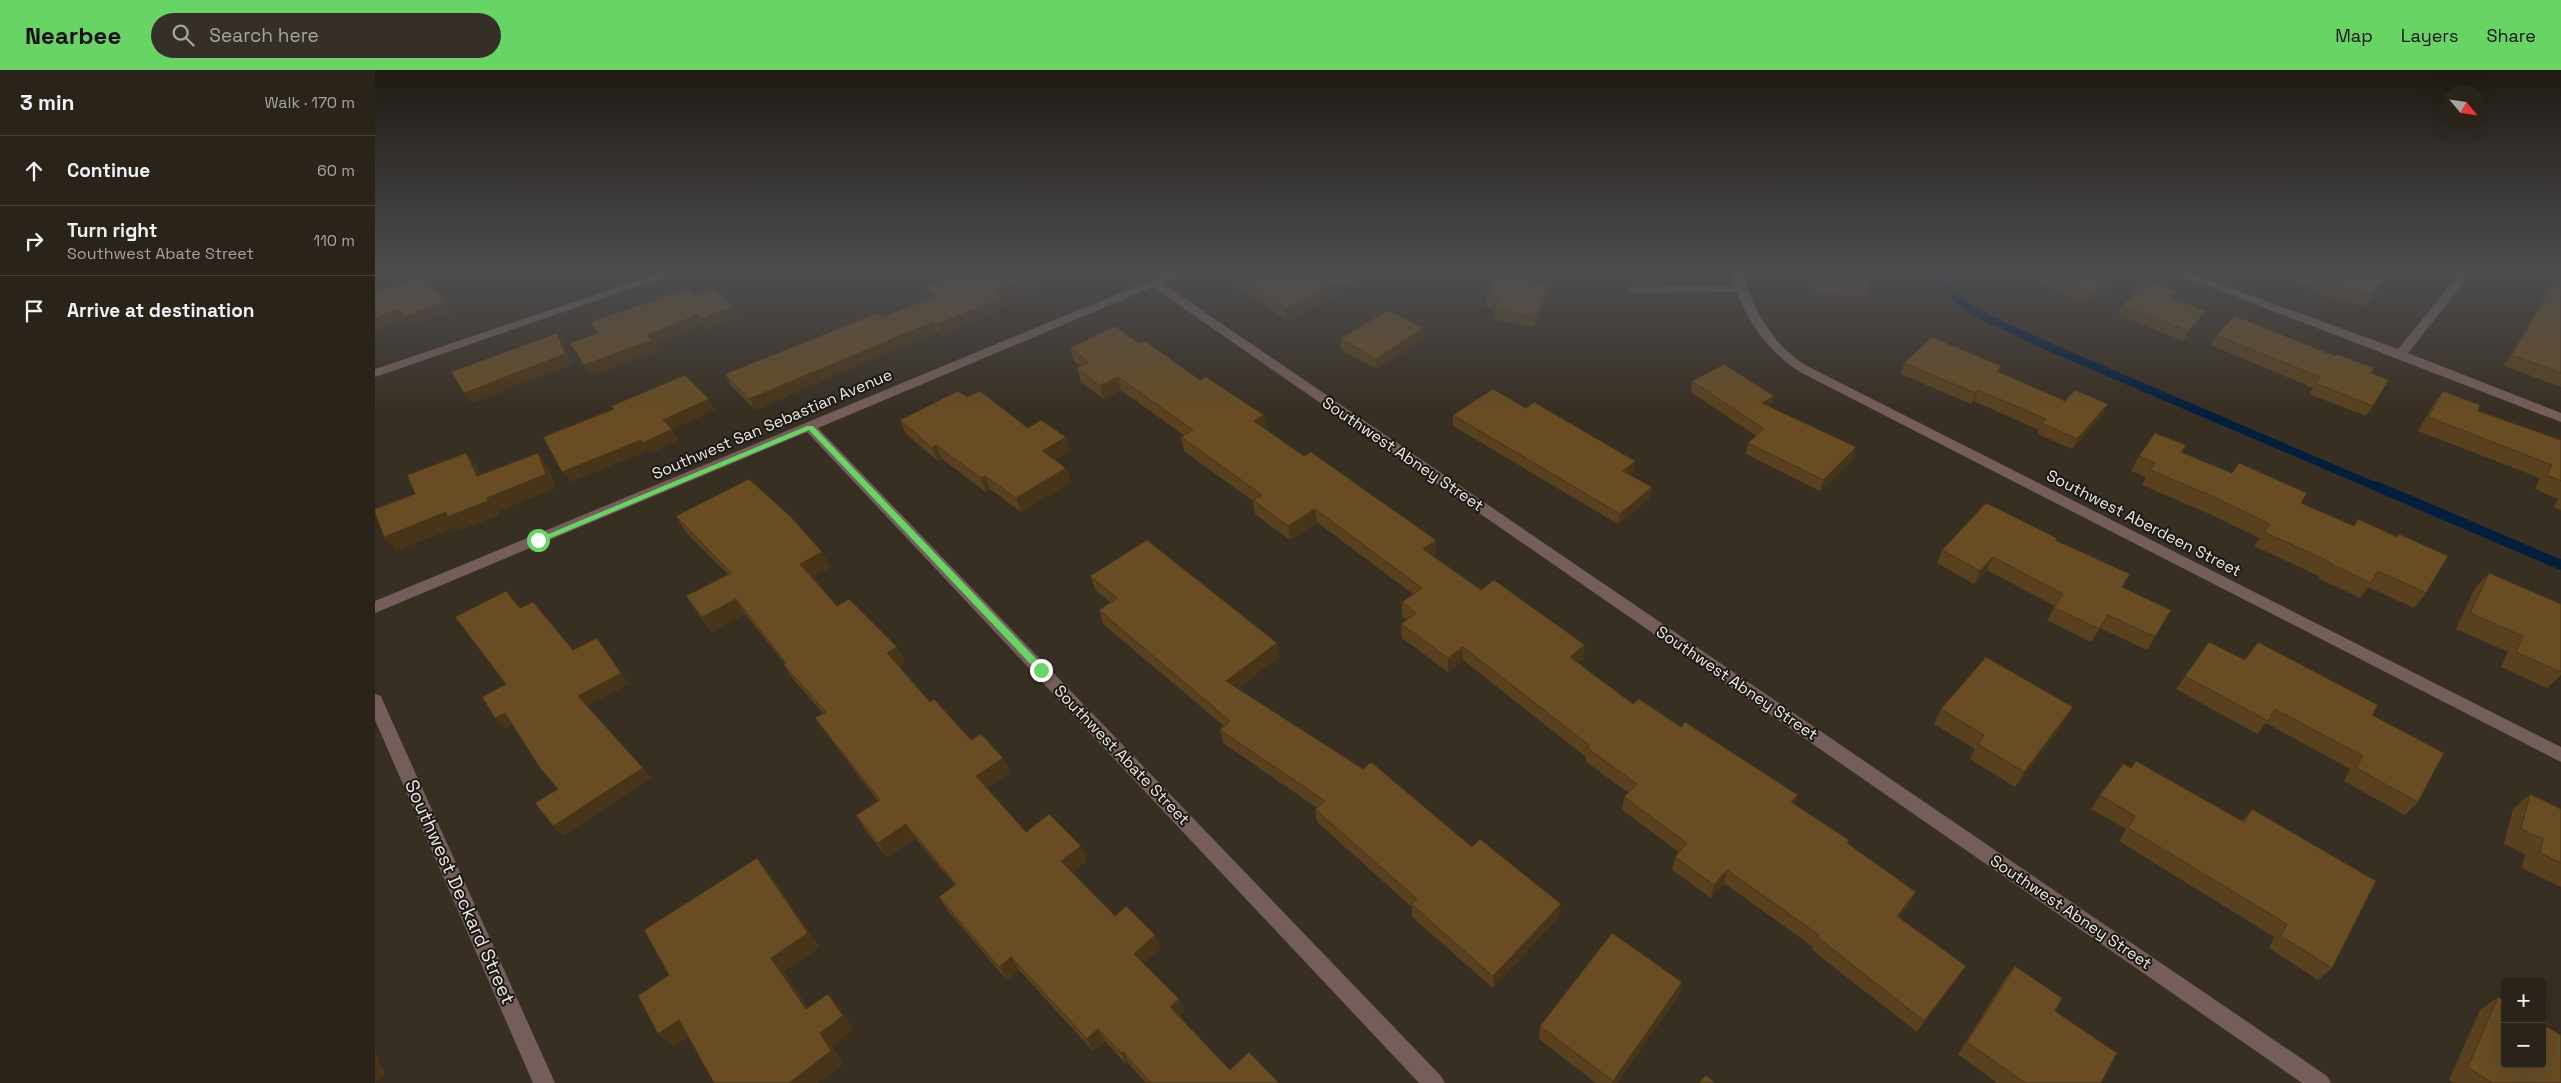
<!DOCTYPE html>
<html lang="en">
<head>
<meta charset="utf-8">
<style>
  body { margin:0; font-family:"Space Grotesk",sans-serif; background:#362f27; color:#f1f3f6 }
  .controls { position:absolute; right:15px; bottom:15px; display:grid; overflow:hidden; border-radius:5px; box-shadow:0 5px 20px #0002 }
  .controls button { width:45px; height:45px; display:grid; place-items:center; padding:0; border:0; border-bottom:1px solid #464039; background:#2a231a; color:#f1f3f6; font:25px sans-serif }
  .compass { position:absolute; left:2066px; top:15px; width:45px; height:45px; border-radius:50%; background:#2a231a; box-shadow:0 5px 20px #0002; rotate:119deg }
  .stop { position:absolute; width:15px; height:15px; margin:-11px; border:4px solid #68d465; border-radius:50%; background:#fff }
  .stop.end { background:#68d465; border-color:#fff; box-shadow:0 1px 5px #0008 }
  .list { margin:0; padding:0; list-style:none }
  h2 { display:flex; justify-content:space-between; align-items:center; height:65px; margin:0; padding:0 20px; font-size:21px }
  h2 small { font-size:16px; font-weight:400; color:#a5a4a2 }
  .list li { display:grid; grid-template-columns:32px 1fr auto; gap:15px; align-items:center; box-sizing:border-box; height:70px; padding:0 20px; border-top:1px solid #464039 }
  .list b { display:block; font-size:19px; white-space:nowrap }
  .list p { margin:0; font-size:16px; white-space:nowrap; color:#a5a4a2 }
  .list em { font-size:16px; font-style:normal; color:#a5a4a2 }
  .icon { flex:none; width:28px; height:28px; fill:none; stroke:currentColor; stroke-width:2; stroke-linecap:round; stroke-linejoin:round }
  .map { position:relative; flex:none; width:2186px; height:1013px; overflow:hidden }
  header { display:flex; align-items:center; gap:30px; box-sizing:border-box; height:70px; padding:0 25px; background:#68d465; color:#111 }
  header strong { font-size:24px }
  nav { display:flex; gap:28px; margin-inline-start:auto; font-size:18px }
  .search { width:350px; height:45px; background:#362f27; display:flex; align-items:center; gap:12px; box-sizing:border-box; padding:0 18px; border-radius:28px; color:#a5a4a2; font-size:19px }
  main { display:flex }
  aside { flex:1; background:#2a231a }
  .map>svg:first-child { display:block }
</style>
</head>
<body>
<header>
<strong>Nearbee</strong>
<div class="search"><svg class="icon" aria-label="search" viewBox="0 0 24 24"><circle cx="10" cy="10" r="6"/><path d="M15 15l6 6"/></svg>Search here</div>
<nav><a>Map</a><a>Layers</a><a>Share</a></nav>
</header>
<main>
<aside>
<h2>3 min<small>Walk · 170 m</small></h2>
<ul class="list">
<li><svg class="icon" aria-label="ahead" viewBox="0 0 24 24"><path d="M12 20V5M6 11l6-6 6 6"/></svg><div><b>Continue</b></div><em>60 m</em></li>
<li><svg class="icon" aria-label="right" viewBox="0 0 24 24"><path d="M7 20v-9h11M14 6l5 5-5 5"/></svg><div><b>Turn right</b><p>Southwest Abate Street</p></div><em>110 m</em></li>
<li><svg class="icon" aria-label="arrive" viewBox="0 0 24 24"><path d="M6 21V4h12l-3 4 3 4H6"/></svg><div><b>Arrive at destination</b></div></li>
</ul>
</aside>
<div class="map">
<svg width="2186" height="1013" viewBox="0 0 2186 1013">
  <rect width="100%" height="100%" fill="#382f23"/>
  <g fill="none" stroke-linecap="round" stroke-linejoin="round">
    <path stroke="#041f3d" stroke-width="8" d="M 1558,201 L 1567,214 L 1597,241 L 1681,280 L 2004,418"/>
    <path stroke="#041f3d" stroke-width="10" d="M 2001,416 L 2186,495"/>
    <path fill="#745d5b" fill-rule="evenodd" d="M 291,201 L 307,201 L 0,307 L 0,299 Z
      M 798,201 L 813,201 L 787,213 L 1952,1006 L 1956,1013 L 1927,1013 L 778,217 L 443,358 L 1066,1006 L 1070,1013 L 1044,1013 L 432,362 L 0,543 L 0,531 Z
      M 1355,201 L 1366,201 C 1378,238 1397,275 1432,296 L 2186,677 L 2186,692 L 1427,303 C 1398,286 1373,254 1362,222 L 1259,223 L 1253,220 L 1259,217 L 1359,216 Z
      M 1794,201 L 1809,201 L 2023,279 L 2087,201 L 2098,201 L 2033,283 L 2186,343 L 2186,352 Z
      M 0,624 L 6,626 L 8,631 L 180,1013 L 158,1013 L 0,650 Z"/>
  </g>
  <path fill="#59411f" d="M 162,201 L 203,201 L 171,212 Z
    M 591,201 L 702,201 L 628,231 L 630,238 L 565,266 L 562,262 L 380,340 L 355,314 L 350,304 L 507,247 L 556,228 L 551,216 Z
    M 870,201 L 1012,201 L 982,216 L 962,212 L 963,225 L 912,251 L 861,218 L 859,206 Z
    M 1431,201 L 1489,201 L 1494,217 L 1492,226 L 1442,224 Z
    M 1658,201 L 1725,201 L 1741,208 L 1736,218 L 1711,234 L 1655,207 Z
    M 1887,201 L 2015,201 L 1990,237 L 1965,228 L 1963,231 L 1936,221 L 1938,217 Z
    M 2184,201 L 2186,201 L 2186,317 L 2129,296 Z
    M 1175,224 L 1159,257 L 1119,250 L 1119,239 L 1111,237 L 1111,227 Z
    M 318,225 L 363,248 L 332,260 L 328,255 L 280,274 L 283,281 L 215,306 L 223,263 L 215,252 Z
    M 1748,235 L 1831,241 L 1826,252 L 1808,271 L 1743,245 Z
    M 1048,258 L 1049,268 L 1002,299 L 966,280 L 965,269 Z
    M 1841,265 L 1996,303 L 1998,336 L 1991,346 L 1934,324 L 1938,318 L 1836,275 Z
    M 764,273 L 825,310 L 889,345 L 890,359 L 1061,484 L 1058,486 L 1209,589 L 1203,593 L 1258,634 L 1419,735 L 1474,770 L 1473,773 L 1534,835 L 1524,847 L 1583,908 L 1542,962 L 1437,880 L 1438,877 L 1349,813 L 1336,828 L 1297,800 L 1300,787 L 1304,782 L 1247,740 L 1249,727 L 1254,723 L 1211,692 L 1211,687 L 1088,590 L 1073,602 L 1027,568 L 1026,554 L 1032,550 L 1027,546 L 1027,532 L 1038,524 L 942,452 L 915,470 L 880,444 L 878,431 L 809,381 L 806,367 L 809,365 L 746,320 L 729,329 L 706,312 L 702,298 L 705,296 L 699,291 L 695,278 Z
    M 1529,293 L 1626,296 L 1624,302 L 1690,331 L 1728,345 L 1697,379 L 1663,364 L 1664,360 L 1599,331 L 1596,334 L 1526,304 Z
    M 1317,311 L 1396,337 L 1478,388 L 1445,421 L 1371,384 L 1373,373 L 1381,366 L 1316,322 Z
    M 2068,321 L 2103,341 L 2186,370 L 2186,440 L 2179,437 L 2183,429 L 2160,419 L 2165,408 L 2043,361 L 2058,335 Z
    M 592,327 L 653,358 L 695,381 L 679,390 L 696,412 L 646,442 L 615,419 L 611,422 L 567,389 L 563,391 L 531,364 L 525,350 Z
    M 1151,338 L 1260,391 L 1259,401 L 1255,405 L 1275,428 L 1243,454 L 1078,356 L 1078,345 Z
    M 1811,375 L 1807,383 L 1978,456 L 2022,466 L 2024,464 L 2051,523 L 2039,538 L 1993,517 L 1985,528 L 1943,508 L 1944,506 L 1879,476 L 1885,468 L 1830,442 L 1767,415 L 1771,407 L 1756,401 L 1764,386 Z
    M 301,446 L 456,497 L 437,507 L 462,536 L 522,577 L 530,592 L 524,596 L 555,632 L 596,670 L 635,702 L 611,718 L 651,762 L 712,790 L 697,802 L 740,846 L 786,878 L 768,893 L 804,929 L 809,941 L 804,946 L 855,1000 L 904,1013 L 771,1013 L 754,994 L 752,995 L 730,971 L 718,981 L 644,900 L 632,910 L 572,840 L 564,827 L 580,815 L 540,768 L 512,787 L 490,760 L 481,745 L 503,731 L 450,662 L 440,648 L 448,643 L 418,609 L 409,595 L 410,594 L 370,544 L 337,562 L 321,541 L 311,526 L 353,504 L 310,461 Z
    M 1681,471 L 1747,518 L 1780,567 L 1772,580 L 1725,558 L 1716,572 L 1672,550 L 1680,536 L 1612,500 L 1599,514 L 1562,493 L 1567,480 Z
    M 2114,503 L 2186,602 L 2186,605 L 2172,618 L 2126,597 L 2133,582 L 2081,559 L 2100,518 Z
    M 715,506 L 902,573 L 904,587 L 863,618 L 1097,777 L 1184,847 L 1118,918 L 1037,847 L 1037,837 L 942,752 L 940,739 L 942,738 L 848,673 L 845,660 L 849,656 L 728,554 L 724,540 L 735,532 L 720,520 Z
    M 1834,572 L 1869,590 L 1883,572 L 1997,645 L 2043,732 L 2030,745 L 1969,711 L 1975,699 L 1891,653 L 1882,664 L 1801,619 Z
    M 1566,639 L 1689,653 L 1640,717 L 1595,689 L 1600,679 L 1559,654 Z
    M 1756,698 L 1867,751 L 1877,739 L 1957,898 L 1943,910 L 1894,878 L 1899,867 L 1744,771 L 1751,759 L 1716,739 L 1725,725 Z
    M 2155,724 L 2186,739 L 2186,817 L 2147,798 L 2150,784 L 2129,774 L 2138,739 Z
    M 1640,896 L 1680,941 L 1726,1013 L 1622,1013 L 1583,984 L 1630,909 Z
    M 1307,912 L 1304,925 L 1242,1013 L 1221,1013 L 1164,969 L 1165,956 Z
    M 2123,927 L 2186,1013 L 2079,1013 L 2074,1010 L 2105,940 Z"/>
  <path fill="#483519" d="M 165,201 L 203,201 L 171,212 Z
    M 674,201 L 702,201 L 628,231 L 630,238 L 565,266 L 561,255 L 620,222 Z
    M 986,201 L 1012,201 L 982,216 L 981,203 Z
    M 2015,201 L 2010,209 L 1990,237 L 1997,226 Z
    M 1741,208 L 1736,218 L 1711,234 L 1715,224 Z
    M 962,212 L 963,225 L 912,251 L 910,239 Z
    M 1176,214 L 1175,224 L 1159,257 L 1160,247 Z
    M 70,232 L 77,242 L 37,257 L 29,247 Z
    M 358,237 L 363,248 L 332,260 L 326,249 Z
    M 24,240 L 32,250 L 0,261 L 0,248 Z
    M 1831,241 L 1826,252 L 1808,271 L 1813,261 Z
    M 322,245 L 328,255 L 280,274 L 283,281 L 215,306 L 209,295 L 272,265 Z
    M 558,252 L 562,262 L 380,340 L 374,329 Z
    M 1048,258 L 1049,268 L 1002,299 L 1001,289 Z
    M 182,263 L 189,273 L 197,295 L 97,333 L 89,323 Z
    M 743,307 L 746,320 L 729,329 L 725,316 Z
    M 1603,320 L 1599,331 L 1596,334 L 1600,323 Z
    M 1399,326 L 1396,337 L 1387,333 Z
    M 334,329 L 340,340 L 295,360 L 288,350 Z
    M 1733,334 L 1728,345 L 1697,379 L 1702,369 Z
    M 889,345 L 891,359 L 881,365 L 879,351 Z
    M 297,359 L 304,370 L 275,383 L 268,373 Z
    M 691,367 L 695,381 L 671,395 L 667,381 Z
    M 266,370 L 273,381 L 195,412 L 187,402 Z
    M 561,375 L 567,389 L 563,391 L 557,378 Z
    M 1481,377 L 1478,388 L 1445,421 L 1448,410 Z
    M 91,383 L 102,397 L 113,420 L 102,406 Z
    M 163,383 L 173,397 L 181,418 L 123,442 L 124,445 L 84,461 L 81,457 L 21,481 L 9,467 L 71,442 L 112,428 Z
    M 1260,391 L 1259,401 L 1246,412 L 1248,401 Z
    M 691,398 L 696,412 L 646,442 L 641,428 Z
    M 610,406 L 615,419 L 611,422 L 606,408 Z
    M 1277,417 L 1275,428 L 1243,454 L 1245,444 Z
    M 940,439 L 942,452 L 915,470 L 913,456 Z
    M 1061,470 L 1061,484 L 1048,493 L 1048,479 Z
    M 447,482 L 456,497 L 434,509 L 425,494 Z
    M 1618,487 L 1612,500 L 1599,514 L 1605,501 Z
    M 361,529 L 370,544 L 337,562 L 327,547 Z
    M 222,568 L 230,579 L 254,614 L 212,636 L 203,626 Z
    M 902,573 L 904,587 L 854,625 L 851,611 Z
    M 1210,575 L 1209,589 L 1194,601 L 1195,587 Z
    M 522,577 L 530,592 L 520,598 L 512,583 Z
    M 1088,577 L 1088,590 L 1073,602 L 1073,588 Z
    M 1698,637 L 1689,653 L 1640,717 L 1649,702 Z
    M 130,643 L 140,653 L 130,659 L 120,648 Z
    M 628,688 L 635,702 L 608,721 L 601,706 Z
    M 268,698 L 277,708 L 188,766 L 178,756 Z
    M 1423,725 L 1418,738 L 1416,732 Z
    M 531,754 L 540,768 L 512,787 L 503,773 Z
    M 706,776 L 712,790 L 693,805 L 686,791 Z
    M 382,788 L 394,803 L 445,877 L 409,901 L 443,953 L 431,939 L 396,888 Z
    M 1352,800 L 1349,813 L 1336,828 L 1339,815 Z
    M 1541,822 L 1534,835 L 1516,858 L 1522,846 Z
    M 1186,834 L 1184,847 L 1118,918 L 1118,906 Z
    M 780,865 L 786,878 L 765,897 L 759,884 Z
    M 636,887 L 644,900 L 632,910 L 624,897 Z
    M 1591,896 L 1583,908 L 1542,962 L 1549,951 Z
    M 1307,912 L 1304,925 L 1242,1013 L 1237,1013 L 1238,1011 Z
    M 453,924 L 464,937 L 479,959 L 457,976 L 468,994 L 443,1013 L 414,1013 L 445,963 Z
    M 804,929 L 809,941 L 801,949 L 795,937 Z
    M 304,950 L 319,963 L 298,977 L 283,964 Z
    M 723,959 L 730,971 L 718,981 L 712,969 Z
    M 0,980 L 10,1005 L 0,1012 Z
    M 748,982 L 754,994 L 752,995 L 746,983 Z"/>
  <path fill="#674c24" stroke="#483519" d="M 591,201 L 674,201 L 620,222 L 627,228 L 561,255 L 558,252 L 374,329 L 350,304 L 502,243 L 507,247 L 561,226 L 551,216 Z
    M 870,201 L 938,201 L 962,212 L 910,239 L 859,206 Z
    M 966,201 L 986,201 L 981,203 Z
    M 1438,201 L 1489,201 L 1494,217 L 1444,215 Z
    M 1666,201 L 1725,201 L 1741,208 L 1715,224 Z
    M 1924,201 L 2015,201 L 1997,226 L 1972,218 L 1970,220 L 1942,211 L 1945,207 Z
    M 2186,201 L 2186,303 L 2137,285 Z
    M 1123,205 L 1176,214 L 1160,247 L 1119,239 L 1124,229 L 1111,227 Z
    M 48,206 L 70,232 L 29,247 L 24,240 L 0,248 L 0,222 Z
    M 1773,210 L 1801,221 L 1795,227 L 1831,241 L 1813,261 L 1748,235 Z
    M 339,217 L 358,237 L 326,249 L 322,245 L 272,265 L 277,270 L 209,295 L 195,273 L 223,263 L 215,252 L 312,219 L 318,225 Z
    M 1013,240 L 1048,258 L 1001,289 L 965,269 Z
    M 1860,246 L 1960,286 L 1962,284 L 1999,298 L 1996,303 L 2014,310 L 1998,336 L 1940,313 L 1945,307 L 1841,265 Z
    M 740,256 L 764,273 L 770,271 L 825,310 L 831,307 L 889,345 L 879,351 L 929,386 L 936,382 L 1061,470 L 1048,479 L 1106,520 L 1119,510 L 1210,575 L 1195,587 L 1258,634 L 1264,629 L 1306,657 L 1310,652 L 1423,725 L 1416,732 L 1474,770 L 1472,773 L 1541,822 L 1522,846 L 1591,896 L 1549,951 L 1442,867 L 1444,865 L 1352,800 L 1339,815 L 1300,787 L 1312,773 L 1249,727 L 1262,714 L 1212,678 L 1215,676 L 1088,577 L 1073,588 L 1026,554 L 1041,543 L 1027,532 L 1047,518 L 940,439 L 913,456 L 878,430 L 887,425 L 806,367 L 818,360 L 743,307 L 725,316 L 702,298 L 714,292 L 695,278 Z
    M 182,263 L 190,284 L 89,323 L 76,302 Z
    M 1557,267 L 1626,296 L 1622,301 L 1690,331 L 1700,320 L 1733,334 L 1702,369 L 1667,353 L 1671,349 L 1603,320 L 1600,323 L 1529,293 Z
    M 1349,294 L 1399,326 L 1387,333 L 1481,377 L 1448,410 L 1373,373 L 1389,359 L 1317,311 Z
    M 310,305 L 334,329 L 288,350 L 297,359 L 268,373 L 266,370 L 187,402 L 168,367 L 239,339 L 236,336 Z
    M 1118,319 L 1151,338 L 1159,332 L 1260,391 L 1248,401 L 1277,417 L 1245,444 L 1078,345 Z
    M 583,321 L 592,327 L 605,321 L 653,358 L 666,350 L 691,367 L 667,381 L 691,398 L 641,428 L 610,406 L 606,408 L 561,375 L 557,378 L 525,350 Z
    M 2068,321 L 2105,335 L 2103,341 L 2186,370 L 2186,411 L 2172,405 L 2177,395 L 2053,347 Z
    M 1780,363 L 1811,375 L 1806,382 L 1857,403 L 1864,393 L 1932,423 L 1926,433 L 1979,456 L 1983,449 L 2022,467 L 2024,464 L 2073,486 L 2051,523 L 2003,501 L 1996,513 L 1954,493 L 1955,492 L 1889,462 L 1895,454 L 1839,427 L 1775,400 L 1780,393 L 1764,386 Z
    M 91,383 L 102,406 L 163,383 L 171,404 L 112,428 L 113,431 L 72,447 L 71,442 L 9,467 L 0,443 L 0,439 L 40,424 L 32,405 Z
    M 374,409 L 416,447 L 447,482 L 425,494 L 462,536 L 474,529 L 522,577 L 512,583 L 555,632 L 559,629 L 596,670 L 606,664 L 628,688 L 601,706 L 651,762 L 674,744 L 706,776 L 686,791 L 740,846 L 751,836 L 780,865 L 759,884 L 804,929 L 795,937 L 855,1000 L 874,982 L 904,1013 L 776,1013 L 748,982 L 746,983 L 723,959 L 712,969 L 636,887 L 624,897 L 564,827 L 581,814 L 531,754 L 503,773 L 481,745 L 505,730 L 440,648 L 451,642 L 409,595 L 411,593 L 361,529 L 327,547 L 311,526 L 356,503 L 301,446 Z
    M 1611,433 L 1682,468 L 1680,470 L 1755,504 L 1747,517 L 1796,540 L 1780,567 L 1733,545 L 1724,559 L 1679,537 L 1688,524 L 1618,487 L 1605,501 L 1567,480 Z
    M 772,470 L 902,573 L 851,611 L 988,699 L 996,692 L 1097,777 L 1105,769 L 1186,834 L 1118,906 L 1036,834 L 1042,829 L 940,739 L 950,731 L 845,660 L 855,651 L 724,540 L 742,528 L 715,506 Z
    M 2114,503 L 2186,534 L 2186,602 L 2141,582 L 2148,566 L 2095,543 Z
    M 131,521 L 145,538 L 158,532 L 198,580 L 222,568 L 246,603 L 203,626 L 268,698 L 178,756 L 160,733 L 183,719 L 165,698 L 130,643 L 120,648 L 107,627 L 131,614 L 80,547 Z
    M 1834,572 L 1870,590 L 1883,572 L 2003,635 L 1997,645 L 2069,683 L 2043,732 L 1981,698 L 1988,686 L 1900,639 L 1893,651 L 1810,606 Z
    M 1611,587 L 1698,637 L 1649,702 L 1603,674 L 1609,665 L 1566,639 Z
    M 1761,691 L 1869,752 L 1877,739 L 2001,811 L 1957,898 L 1906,866 L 1912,854 L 1753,758 L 1760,746 L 1725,725 L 1748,694 L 1756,698 Z
    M 2155,724 L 2186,739 L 2186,793 L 2165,783 L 2168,769 L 2146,759 Z
    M 382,788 L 433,863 L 396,888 L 431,939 L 453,924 L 468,946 L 445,963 L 456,981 L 414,1013 L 339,1013 L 304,950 L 283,964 L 263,926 L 294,905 L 269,860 Z
    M 1237,863 L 1307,912 L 1238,1011 L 1165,956 Z
    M 1640,896 L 1687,928 L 1680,941 L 1742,983 L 1726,1013 L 1650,1013 L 1592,972 Z
    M 2123,927 L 2130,931 L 2130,994 L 2167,994 L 2167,954 L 2186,965 L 2186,1013 L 2117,1013 L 2093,997 Z
    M 1331,1005 L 1340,1013 L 1324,1013 Z"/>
  <linearGradient id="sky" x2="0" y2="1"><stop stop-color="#1f1a13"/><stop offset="0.59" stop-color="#4d4d50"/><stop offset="1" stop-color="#4d4d50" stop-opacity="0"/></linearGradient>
  <rect width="2186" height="342" fill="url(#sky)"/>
  <path fill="#68d465" d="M 432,356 L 438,356 L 669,597 L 669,602 L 663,602 L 434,360 L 166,472 L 159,470 Z"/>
  <g text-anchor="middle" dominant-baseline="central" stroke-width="4" stroke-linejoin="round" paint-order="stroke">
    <g font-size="16" fill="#f0eae3" stroke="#1c1813">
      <text transform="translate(397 354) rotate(-23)">Southwest San Sebastian Avenue</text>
      <text transform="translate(1028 384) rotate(34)">Southwest Abney Street</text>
      <text transform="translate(1769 453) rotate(27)">Southwest Aberdeen Street</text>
      <text transform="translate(1362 613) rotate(34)">Southwest Abney Street</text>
      <text transform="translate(747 685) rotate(46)">Southwest Abate Street</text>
      <text transform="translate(1696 842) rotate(34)">Southwest Abney Street</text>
    </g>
    <g font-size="19" fill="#f0eae3" stroke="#1c1813">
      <text transform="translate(85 822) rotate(66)">Southwest Deckard Street</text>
    </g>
  </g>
</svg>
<div class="controls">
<button>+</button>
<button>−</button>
</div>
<svg class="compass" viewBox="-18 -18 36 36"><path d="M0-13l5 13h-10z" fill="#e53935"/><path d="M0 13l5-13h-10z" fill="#a5a4a2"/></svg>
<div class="stop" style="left:163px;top:470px"></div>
<div class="stop end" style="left:666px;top:600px"></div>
</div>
</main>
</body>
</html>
